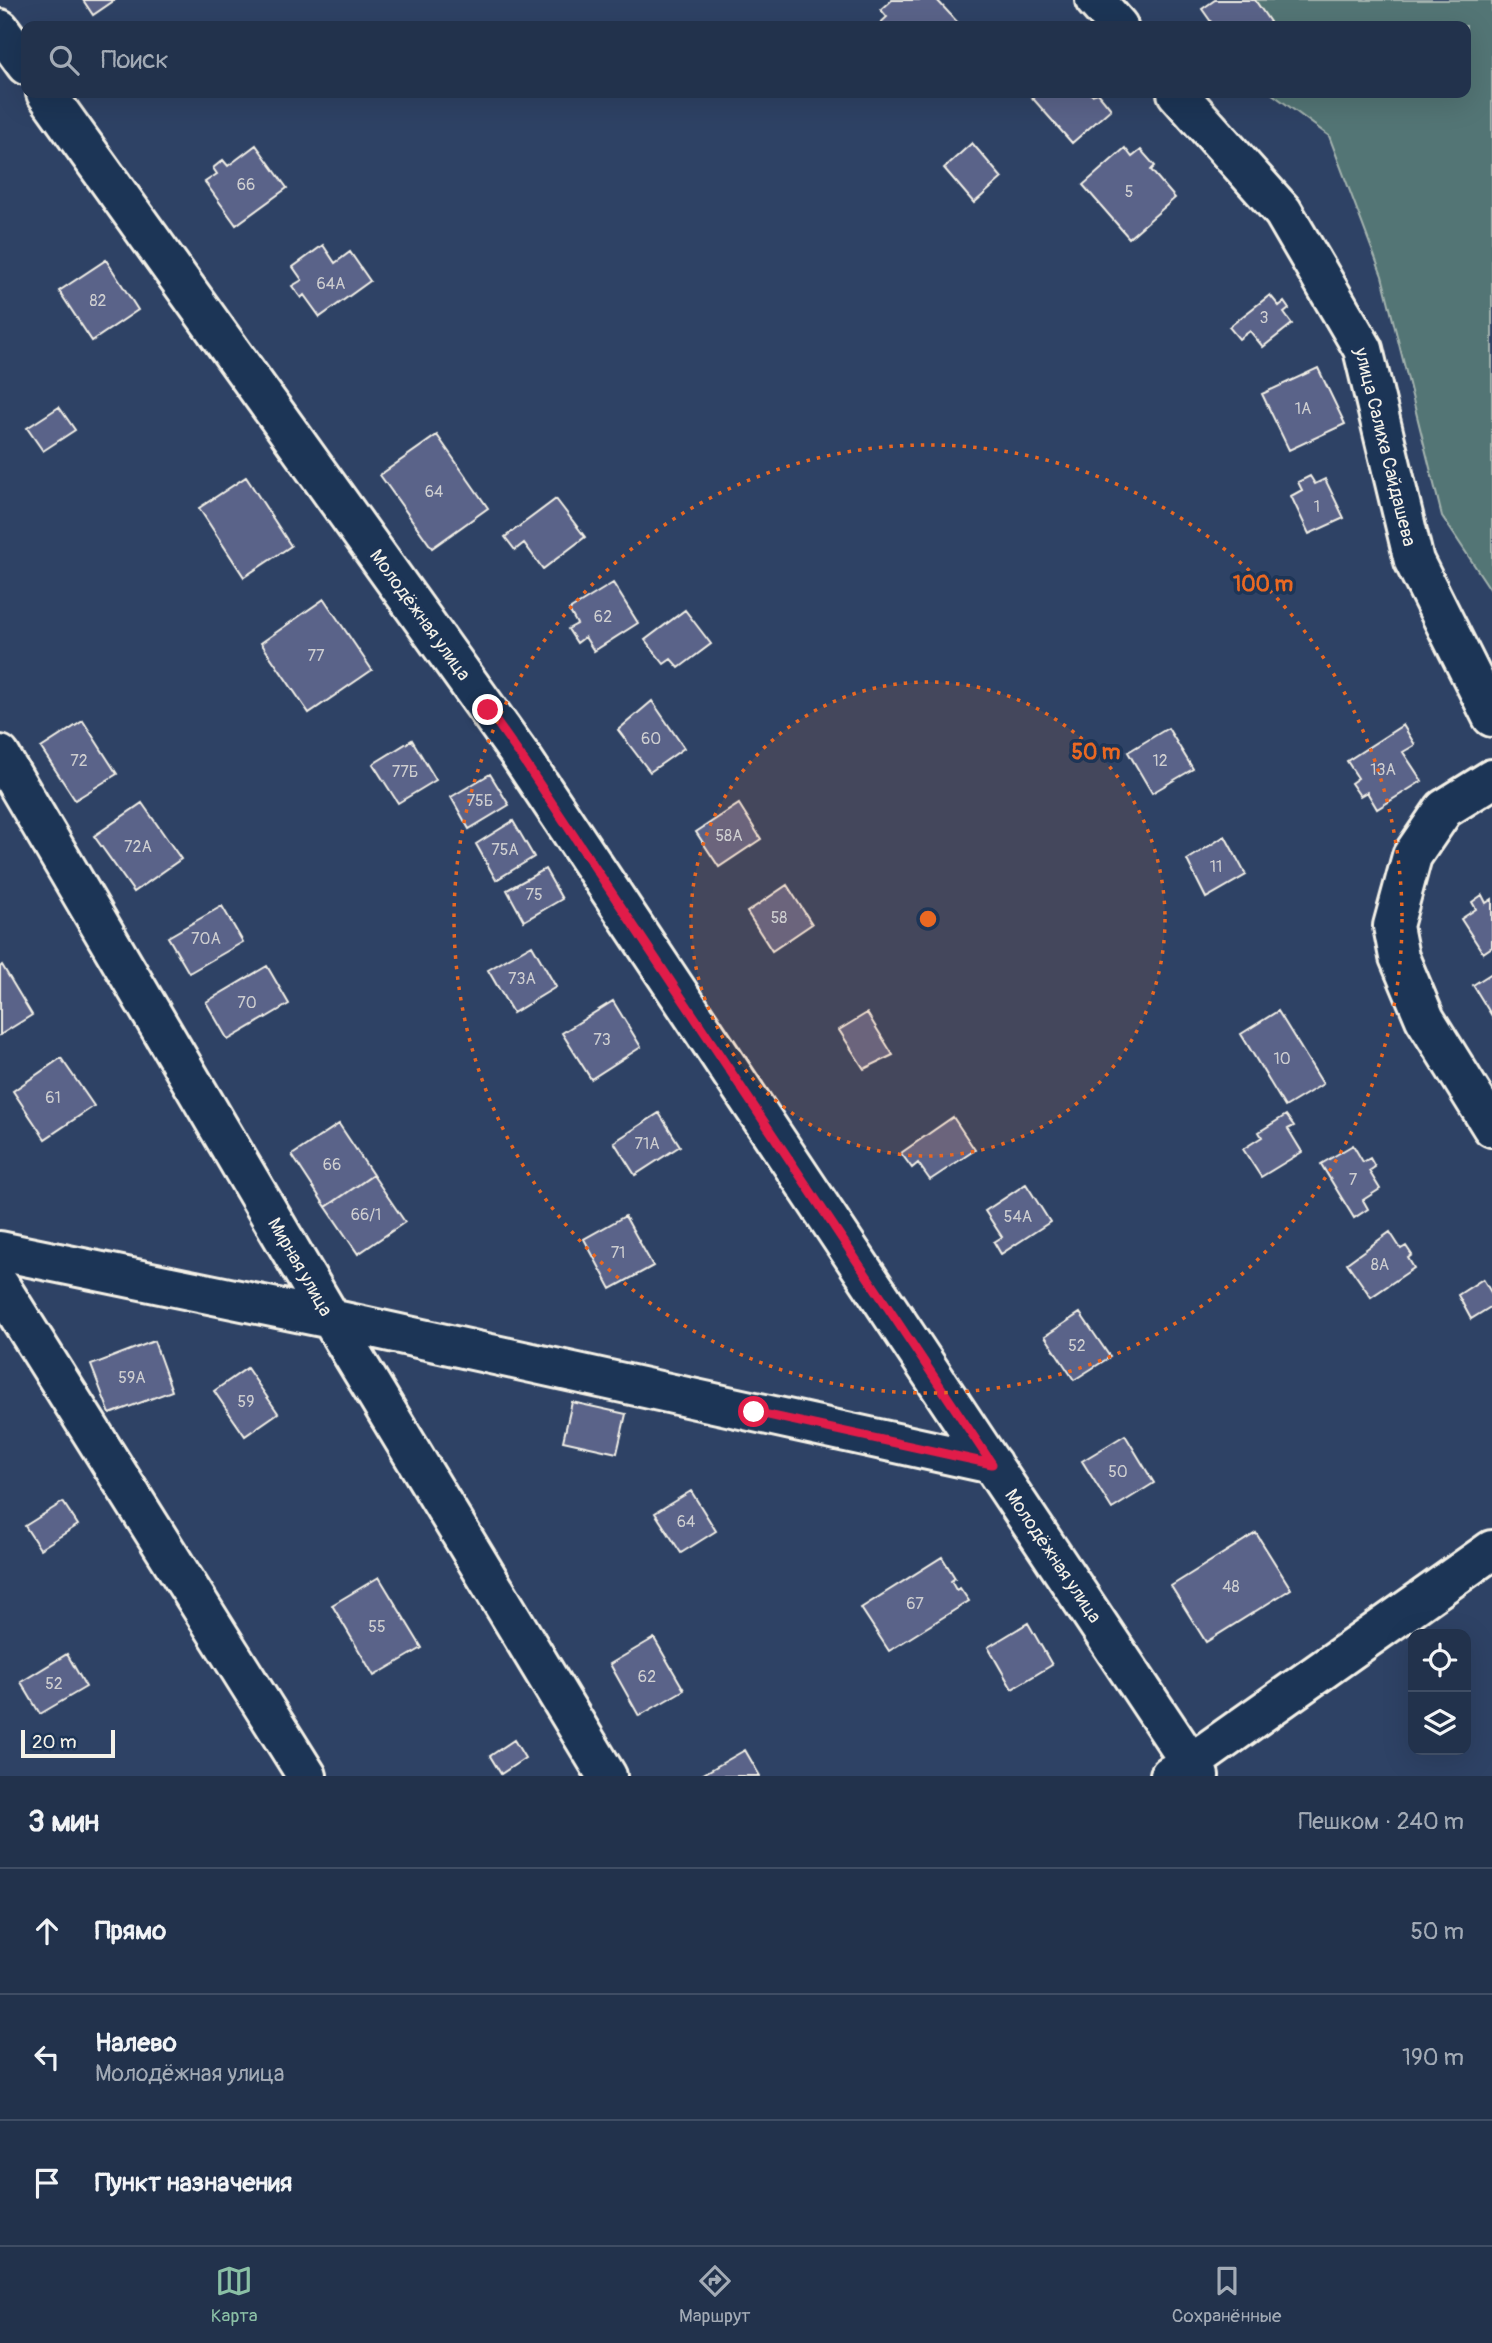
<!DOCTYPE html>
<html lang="ru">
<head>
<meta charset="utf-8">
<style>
  body { margin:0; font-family:Pangolin,sans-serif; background:#2a3a53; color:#f1f3f6 }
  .controls { position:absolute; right:21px; bottom:21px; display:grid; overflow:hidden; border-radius:14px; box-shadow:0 7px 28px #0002 }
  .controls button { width:63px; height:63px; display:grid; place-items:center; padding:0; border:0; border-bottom:2px solid #3f4d64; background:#22324c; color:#f1f3f6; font:35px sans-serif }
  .scale { position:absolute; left:21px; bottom:18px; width:94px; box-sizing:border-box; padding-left:7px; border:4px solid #f4f1e8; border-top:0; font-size:19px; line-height:24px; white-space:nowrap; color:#f4f1e8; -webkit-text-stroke:5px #1d3557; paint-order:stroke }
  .stop { position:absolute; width:21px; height:21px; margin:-16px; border:5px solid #e11d48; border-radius:50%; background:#fff }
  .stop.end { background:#e11d48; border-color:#fff; box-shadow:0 2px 7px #0008 }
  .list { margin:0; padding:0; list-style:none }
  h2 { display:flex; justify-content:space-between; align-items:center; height:91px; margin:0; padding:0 28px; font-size:30px }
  h2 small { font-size:23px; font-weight:400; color:#a2aab5 }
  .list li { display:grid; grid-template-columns:46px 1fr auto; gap:21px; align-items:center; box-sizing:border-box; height:126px; padding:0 28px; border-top:2px solid #3f4d64 }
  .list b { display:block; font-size:26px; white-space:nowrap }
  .list p { margin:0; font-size:23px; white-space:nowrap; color:#a2aab5 }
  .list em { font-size:23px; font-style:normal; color:#a2aab5 }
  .icon { flex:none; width:38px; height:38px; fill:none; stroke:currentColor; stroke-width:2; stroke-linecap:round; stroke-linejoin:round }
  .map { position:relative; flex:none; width:1492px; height:1776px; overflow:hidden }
  .search { position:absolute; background:#22324c; box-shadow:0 7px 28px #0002; left:21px; right:21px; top:21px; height:77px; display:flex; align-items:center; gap:18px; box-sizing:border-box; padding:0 24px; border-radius:14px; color:#a2aab5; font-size:26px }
  .sheet { height:469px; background:#22324c }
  nav { display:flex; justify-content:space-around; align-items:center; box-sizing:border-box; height:98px; border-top:2px solid #3f4d64; background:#22324c; font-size:19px; color:#a2aab5 }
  nav a { display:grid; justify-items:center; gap:4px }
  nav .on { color:#8abfa5 }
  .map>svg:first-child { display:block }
</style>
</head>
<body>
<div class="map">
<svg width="1492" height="1776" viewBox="0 0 1492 1776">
  <rect width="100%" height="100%" fill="#2e4265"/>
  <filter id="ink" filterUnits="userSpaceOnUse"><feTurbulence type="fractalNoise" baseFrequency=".0143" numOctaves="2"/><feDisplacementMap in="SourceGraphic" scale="14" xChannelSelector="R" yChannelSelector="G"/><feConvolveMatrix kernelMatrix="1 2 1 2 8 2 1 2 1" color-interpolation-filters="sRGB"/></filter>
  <g filter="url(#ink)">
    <path fill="#537575" stroke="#a4b3ae" stroke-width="2" d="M 1217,0 L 1492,0 L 1492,592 L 1442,516 L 1382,276 L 1329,136 L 1271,93 L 1466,93 L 1466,26 L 1225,26 Z"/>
    <path fill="#5a6389" stroke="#f4f1e8" stroke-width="2" d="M 83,0 L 115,0 L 93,15 Z
      M 892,0 L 937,0 L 961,26 L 877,26 L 887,17 L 881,10 Z
      M 1215,0 L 1255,0 L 1270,22 L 1264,26 L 1214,26 L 1202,9 Z
      M 1028,93 L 1089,93 L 1092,95 L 1098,93 L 1111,109 L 1072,143 Z
      M 972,143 L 1002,178 L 974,203 L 944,168 Z
      M 256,145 L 287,188 L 236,225 L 205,182 L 217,174 L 213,168 L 223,160 L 228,166 Z
      M 1125,148 L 1132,157 L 1141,150 L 1155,166 L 1151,170 L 1175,198 L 1129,238 L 1083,185 Z
      M 323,245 L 335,263 L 350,252 L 370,281 L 320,317 L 304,295 L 301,298 L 292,286 L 302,280 L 293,267 Z
      M 106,260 L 138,310 L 92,341 L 59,291 Z
      M 1270,295 L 1279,306 L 1284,302 L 1289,309 L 1284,313 L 1292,324 L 1263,347 L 1250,331 L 1239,339 L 1229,327 Z
      M 1318,368 L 1345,424 L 1289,450 L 1262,394 Z
      M 59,407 L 75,430 L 43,451 L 27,428 Z
      M 437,435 L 488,508 L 432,548 L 380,475 Z
      M 1310,476 L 1315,484 L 1325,479 L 1344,518 L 1309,534 L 1291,496 L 1302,490 L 1298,482 Z
      M 246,477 L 291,546 L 244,577 L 199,508 Z
      M 556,499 L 585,537 L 543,569 L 524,543 L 515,550 L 505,537 Z
      M 613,583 L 638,623 L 594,651 L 585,637 L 577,643 L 568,629 L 577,624 L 569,610 Z
      M 324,599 L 372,670 L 309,713 L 261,643 Z
      M 685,610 L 711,644 L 679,668 L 671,659 L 664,664 L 645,640 Z
      M 652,701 L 684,748 L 650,772 L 618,730 Z
      M 83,721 L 117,774 L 75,800 L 41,748 Z
      M 1403,725 L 1415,745 L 1403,752 L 1422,781 L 1377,809 L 1367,792 L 1360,796 L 1351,783 L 1358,778 L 1347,761 Z
      M 1168,728 L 1193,769 L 1152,793 L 1128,752 Z
      M 412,740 L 436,780 L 398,803 L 373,764 Z
      M 490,774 L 509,805 L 469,829 L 451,797 Z
      M 142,803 L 181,859 L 134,892 L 94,836 Z
      M 739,804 L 761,839 L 719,867 L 696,832 Z
      M 513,821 L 534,857 L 496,880 L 476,844 Z
      M 1225,836 L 1246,875 L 1206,898 L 1187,860 Z
      M 545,869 L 562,899 L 524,921 L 507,890 Z
      M 787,885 L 812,924 L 772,951 L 747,912 Z
      M 1482,895 L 1486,903 L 1492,899 L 1492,947 L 1483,953 L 1461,919 L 1476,909 L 1472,902 Z
      M 222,906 L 243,942 L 189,973 L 168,937 Z
      M 532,945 L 556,987 L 513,1013 L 488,970 Z
      M 2,965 L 32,1015 L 0,1035 L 0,967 Z
      M 267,966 L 289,1004 L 228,1040 L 206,1002 Z
      M 1492,973 L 1492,1016 L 1473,985 Z
      M 613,1001 L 641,1047 L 591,1079 L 562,1033 Z
      M 1278,1011 L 1323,1084 L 1285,1107 L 1241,1034 Z
      M 867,1013 L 893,1055 L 864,1069 L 839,1030 Z
      M 61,1058 L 94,1106 L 45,1139 L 13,1091 Z
      M 659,1113 L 680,1146 L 635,1175 L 614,1142 Z
      M 1286,1115 L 1294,1126 L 1288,1129 L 1302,1152 L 1261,1177 L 1243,1149 L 1262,1137 L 1259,1132 Z
      M 953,1117 L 975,1150 L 930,1180 L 918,1163 L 912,1168 L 901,1153 Z
      M 339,1124 L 373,1175 L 326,1207 L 292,1155 Z
      M 1353,1145 L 1363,1162 L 1370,1158 L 1375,1167 L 1369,1171 L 1380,1189 L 1363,1200 L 1368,1209 L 1354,1218 L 1321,1164 Z
      M 373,1175 L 405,1222 L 358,1254 L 326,1207 Z
      M 1026,1184 L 1050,1222 L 1001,1254 L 994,1242 L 1002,1237 L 985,1211 Z
      M 625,1216 L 653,1266 L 611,1289 L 584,1239 Z
      M 1390,1232 L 1401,1249 L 1406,1246 L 1412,1255 L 1408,1258 L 1414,1268 L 1371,1297 L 1347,1263 Z
      M 1483,1279 L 1492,1294 L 1492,1306 L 1471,1319 L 1458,1295 Z
      M 1080,1313 L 1110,1357 L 1074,1380 L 1045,1336 Z
      M 154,1341 L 172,1391 L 110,1414 L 91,1365 Z
      M 247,1368 L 278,1413 L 245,1436 L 214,1391 Z
      M 572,1402 L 626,1414 L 617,1453 L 563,1441 Z
      M 1125,1435 L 1154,1483 L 1112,1509 L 1082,1461 Z
      M 691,1491 L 716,1531 L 681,1553 L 655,1513 Z
      M 63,1502 L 78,1525 L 40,1549 L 25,1526 Z
      M 1256,1533 L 1291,1589 L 1206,1642 L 1171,1586 Z
      M 942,1557 L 955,1578 L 951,1581 L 956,1590 L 960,1588 L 969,1601 L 889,1651 L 861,1608 Z
      M 379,1577 L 422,1648 L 374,1676 L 332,1605 Z
      M 1028,1623 L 1052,1665 L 1012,1689 L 988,1647 Z
      M 654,1638 L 684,1690 L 639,1716 L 610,1664 Z
      M 67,1654 L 86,1687 L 40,1714 L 21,1682 Z
      M 514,1740 L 525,1758 L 501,1774 L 490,1756 Z
      M 745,1750 L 760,1776 L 700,1776 Z"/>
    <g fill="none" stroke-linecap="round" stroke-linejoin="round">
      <g stroke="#f4f1e8" stroke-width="44">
        <path id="minor" d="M 1095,0 L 1118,26
          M 0,29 L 26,65
          M 46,93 L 520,755 L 1199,1776
          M 1177,93 L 1283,212 L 1363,349 L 1414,561 L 1492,717
          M 0,755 L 331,1319 L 607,1776
          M 1492,779 L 1444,809 L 1412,856 L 1393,926 L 1399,957 L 1425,1019 L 1492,1127
          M 0,1251 L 331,1319 L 992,1464
          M 0,1286 L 307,1776
          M 1170,1775 L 1191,1763 L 1492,1550"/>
      </g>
      <use href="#minor" stroke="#1d3557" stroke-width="38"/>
    </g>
  </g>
  <g fill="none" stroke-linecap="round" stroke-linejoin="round" filter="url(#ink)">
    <path stroke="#e11d48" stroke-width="9" d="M 488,710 L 520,755 L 992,1464 L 754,1412"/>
  </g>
  <circle cx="928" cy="919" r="237" fill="#e96822" fill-opacity=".12"/>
  <g fill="none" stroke="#e96822" stroke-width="3.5" stroke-dasharray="3.5 7">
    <circle cx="928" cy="919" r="237"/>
    <circle cx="928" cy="919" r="474"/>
  </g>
  <g text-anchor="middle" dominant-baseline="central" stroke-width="7" stroke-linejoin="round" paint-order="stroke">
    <g font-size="16" fill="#ceced0">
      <text x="246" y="185">66</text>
      <text x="1129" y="192">5</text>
      <text x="331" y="284">64А</text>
      <text x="98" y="301">82</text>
      <text x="1264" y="318">3</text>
      <text x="1303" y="409">1А</text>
      <text x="434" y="492">64</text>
      <text x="1317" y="507">1</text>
      <text x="603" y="617">62</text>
      <text x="316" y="656">77</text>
      <text x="651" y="739">60</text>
      <text x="79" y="761">72</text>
      <text x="1160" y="761">12</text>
      <text x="1383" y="770">13А</text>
      <text x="405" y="772">77Б</text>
      <text x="480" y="801">75Б</text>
      <text x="729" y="836">58А</text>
      <text x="138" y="847">72А</text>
      <text x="505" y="850">75А</text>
      <text x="1216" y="867">11</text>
      <text x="534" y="895">75</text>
      <text x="779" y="918">58</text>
      <text x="206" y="939">70А</text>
      <text x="522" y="979">73А</text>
      <text x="247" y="1003">70</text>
      <text x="602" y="1040">73</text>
      <text x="1282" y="1059">10</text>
      <text x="53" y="1098">61</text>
      <text x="647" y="1144">71А</text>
      <text x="332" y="1165">66</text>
      <text x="1353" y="1180">7</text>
      <text x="366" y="1215">66/1</text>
      <text x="1018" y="1217">54А</text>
      <text x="618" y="1253">71</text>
      <text x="1380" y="1265">8А</text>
      <text x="1077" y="1346">52</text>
      <text x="132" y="1378">59А</text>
      <text x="246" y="1402">59</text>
      <text x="1118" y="1472">50</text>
      <text x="686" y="1522">64</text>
      <text x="1231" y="1587">48</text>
      <text x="915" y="1604">67</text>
      <text x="377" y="1627">55</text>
      <text x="647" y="1677">62</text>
      <text x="54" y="1684">52</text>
    </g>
    <g font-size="19" fill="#f4f1e8" stroke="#1d3557">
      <text transform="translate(1385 447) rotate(76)">улица Салиха Сайдашева</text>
      <text transform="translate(420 615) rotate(54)">Молодёжная улица</text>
      <text transform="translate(300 1267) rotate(60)">Мирная улица</text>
      <text transform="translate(1053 1556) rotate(56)">Молодёжная улица</text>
    </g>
  </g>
  <circle cx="928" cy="919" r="10" fill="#e96822" stroke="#1d3557" stroke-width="3.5"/>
  <g font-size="21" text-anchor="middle" font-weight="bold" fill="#e96822" stroke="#1d3557" stroke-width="7" stroke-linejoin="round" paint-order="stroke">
    <text x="1263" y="591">100 m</text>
    <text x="1096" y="759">50 m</text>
  </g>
</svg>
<div class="controls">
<button><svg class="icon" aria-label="locate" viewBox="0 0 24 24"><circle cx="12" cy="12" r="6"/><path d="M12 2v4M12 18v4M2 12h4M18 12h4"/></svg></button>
<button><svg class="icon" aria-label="layers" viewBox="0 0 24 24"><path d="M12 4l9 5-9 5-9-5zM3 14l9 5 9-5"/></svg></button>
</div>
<div class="scale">20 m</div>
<div class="stop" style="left:754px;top:1412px"></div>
<div class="stop end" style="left:488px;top:710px"></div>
<div class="search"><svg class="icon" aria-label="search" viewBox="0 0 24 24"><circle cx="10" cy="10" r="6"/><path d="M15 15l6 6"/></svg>Поиск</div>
</div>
<section class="sheet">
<h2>3 мин<small>Пешком · 240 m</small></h2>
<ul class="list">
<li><svg class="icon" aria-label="ahead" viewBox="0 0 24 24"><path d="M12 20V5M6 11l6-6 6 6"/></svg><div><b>Прямо</b></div><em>50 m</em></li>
<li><svg class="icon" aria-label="left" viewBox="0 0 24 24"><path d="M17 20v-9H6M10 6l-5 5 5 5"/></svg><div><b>Налево</b><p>Молодёжная улица</p></div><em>190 m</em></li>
<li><svg class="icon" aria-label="arrive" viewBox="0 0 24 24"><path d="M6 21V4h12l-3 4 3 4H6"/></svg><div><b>Пункт назначения</b></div></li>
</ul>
</section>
<nav>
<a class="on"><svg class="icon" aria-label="map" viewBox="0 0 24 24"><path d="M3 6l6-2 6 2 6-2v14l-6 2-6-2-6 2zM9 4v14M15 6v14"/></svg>Карта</a>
<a><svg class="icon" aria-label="directions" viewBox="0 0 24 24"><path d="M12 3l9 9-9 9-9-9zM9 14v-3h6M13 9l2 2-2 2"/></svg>Маршрут</a>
<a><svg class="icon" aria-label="saved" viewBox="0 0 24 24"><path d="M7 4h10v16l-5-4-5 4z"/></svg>Сохранённые</a>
</nav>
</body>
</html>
